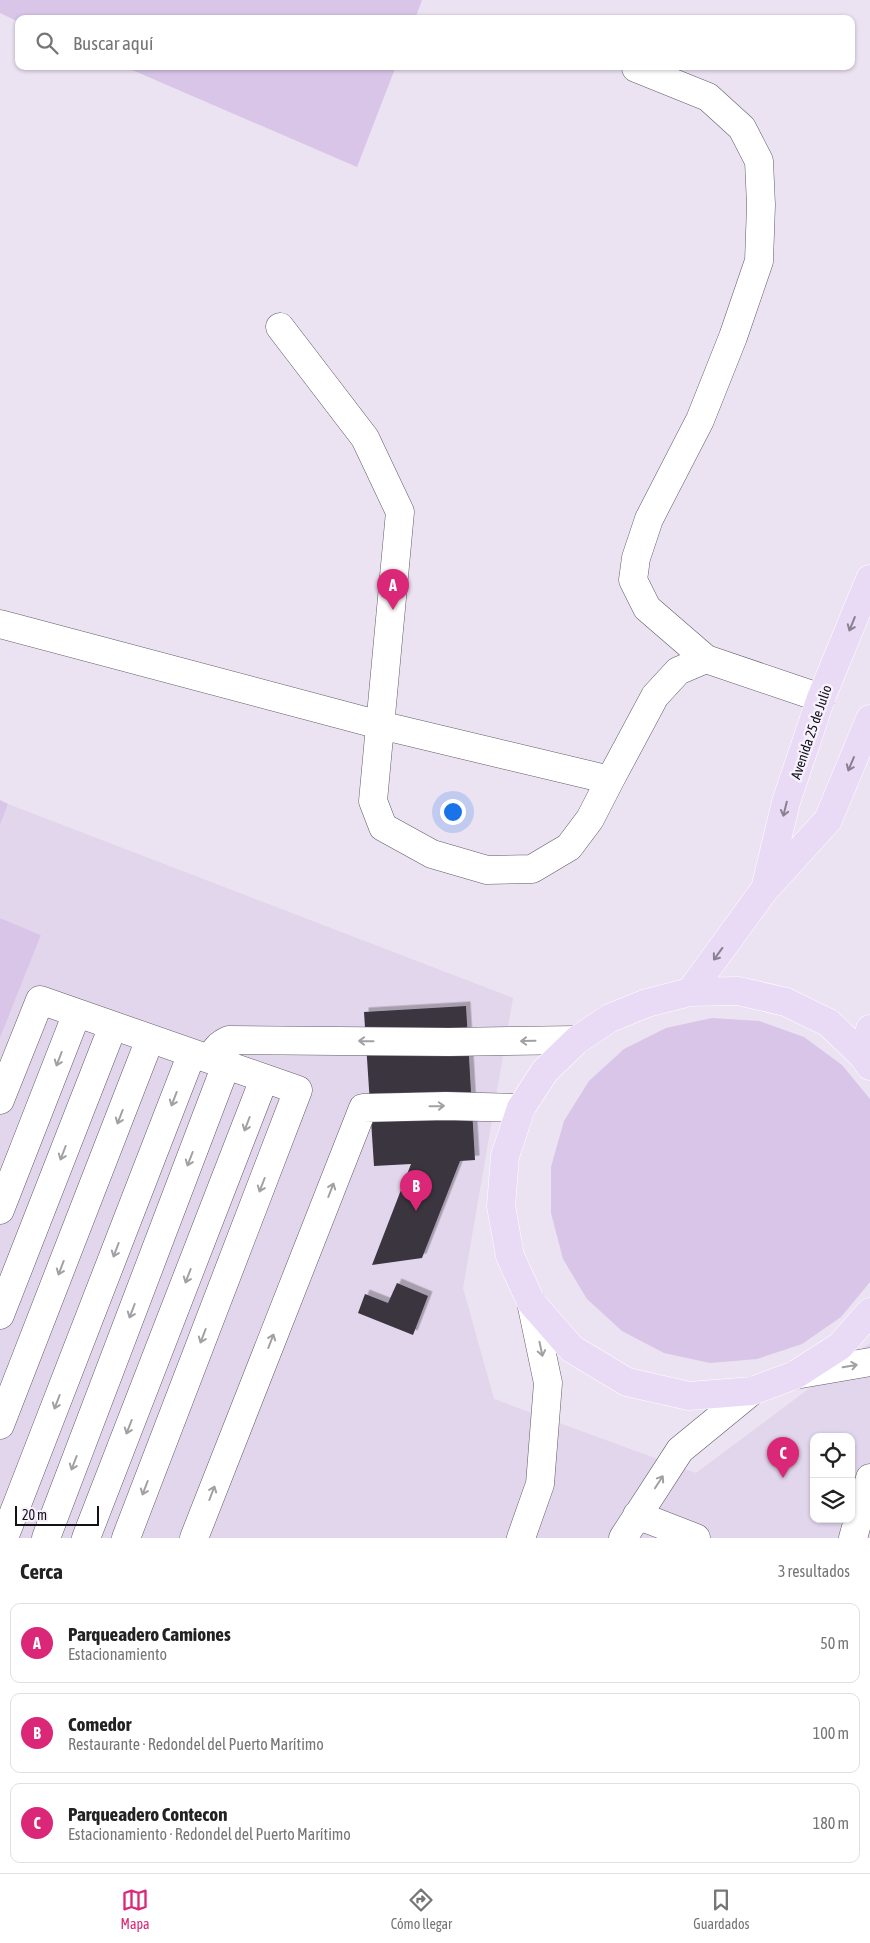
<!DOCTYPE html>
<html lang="es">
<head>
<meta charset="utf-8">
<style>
  body { margin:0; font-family:"Asap Condensed",sans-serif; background:#f6f6f6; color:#222 }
  .controls { position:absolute; right:15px; bottom:15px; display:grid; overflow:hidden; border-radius:10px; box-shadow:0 1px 4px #0004 }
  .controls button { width:45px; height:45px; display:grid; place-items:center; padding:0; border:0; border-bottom:1px solid #e0e0e0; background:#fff; color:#222; font:25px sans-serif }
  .scale { position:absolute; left:15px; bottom:12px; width:84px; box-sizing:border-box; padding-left:5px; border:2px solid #141117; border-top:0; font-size:14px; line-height:18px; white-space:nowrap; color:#141117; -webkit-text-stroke:4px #f7f0fd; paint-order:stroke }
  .you { position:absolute; left:452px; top:811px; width:18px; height:18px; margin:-12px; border:4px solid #fff; border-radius:50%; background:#1a73e8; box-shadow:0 0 0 8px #1a73e833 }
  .badge { display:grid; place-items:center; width:32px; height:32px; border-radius:50%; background:#db2777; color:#fff; font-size:16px; font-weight:700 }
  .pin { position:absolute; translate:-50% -41px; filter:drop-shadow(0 1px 2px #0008) }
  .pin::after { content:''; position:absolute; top:26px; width:18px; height:15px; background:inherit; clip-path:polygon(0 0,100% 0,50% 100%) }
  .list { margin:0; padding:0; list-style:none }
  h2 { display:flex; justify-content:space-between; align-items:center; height:65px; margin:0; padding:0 20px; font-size:21px }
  h2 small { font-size:16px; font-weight:400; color:#767676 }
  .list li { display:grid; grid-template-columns:32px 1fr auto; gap:15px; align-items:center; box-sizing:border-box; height:80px; margin:0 10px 10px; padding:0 10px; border:1px solid #e0e0e0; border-radius:10px }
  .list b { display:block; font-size:19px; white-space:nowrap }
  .list p { margin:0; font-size:16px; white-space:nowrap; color:#767676 }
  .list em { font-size:16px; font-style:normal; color:#767676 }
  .icon { flex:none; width:28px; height:28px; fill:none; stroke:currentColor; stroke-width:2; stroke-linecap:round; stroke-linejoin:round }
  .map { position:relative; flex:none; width:870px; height:1538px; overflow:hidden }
  .search { position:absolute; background:#fff; box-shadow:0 1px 4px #0004; left:15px; right:15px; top:15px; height:55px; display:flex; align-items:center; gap:12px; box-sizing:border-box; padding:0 18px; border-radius:10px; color:#767676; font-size:19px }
  .sheet { height:335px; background:#fff }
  nav { display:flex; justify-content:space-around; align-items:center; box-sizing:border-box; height:70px; border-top:1px solid #e0e0e0; background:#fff; font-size:14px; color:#767676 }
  nav a { display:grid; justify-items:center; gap:2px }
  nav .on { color:#db2777 }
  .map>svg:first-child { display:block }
</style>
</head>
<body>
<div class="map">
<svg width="870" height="1538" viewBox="0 0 870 1538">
  <defs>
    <filter id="shadow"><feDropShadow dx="4.5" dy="-4.5" stdDeviation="0" flood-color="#0004"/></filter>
  </defs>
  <rect width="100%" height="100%" fill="#ebe2f2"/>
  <path fill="#e2d6ec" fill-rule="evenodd" d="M 8,804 L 513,998 L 463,1288 L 494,1399 L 696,1473 L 870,1343 L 870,1538 L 0,1538 L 0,1038 L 41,935 L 0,918 L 0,825 ZM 814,1437 L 851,1437 L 851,1519 L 814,1519 Z"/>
  <path fill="#d9c5e8" d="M 0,0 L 422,0 L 415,19 L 19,19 L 19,22 L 0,13 Z
    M 123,66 L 396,66 L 357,167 Z
    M 0,800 L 8,804 L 0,825 Z
    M 0,918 L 41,935 L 0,1038 Z
    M 712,1018 L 759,1021 L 804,1037 L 842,1065 L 870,1099 L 870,1282 L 841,1317 L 802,1344 L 757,1359 L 710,1363 L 664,1353 L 622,1331 L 587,1299 L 563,1259 L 551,1213 L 551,1167 L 564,1121 L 589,1081 L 624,1049 L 666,1028 Z"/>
  <path fill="#3b3441" filter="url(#shadow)" d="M 466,1006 L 475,1160 L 460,1161 L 422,1258 L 372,1265 L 411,1164 L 374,1166 L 364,1012 Z
    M 397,1283 L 428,1296 L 413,1335 L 358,1313 L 365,1294 L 388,1303 Z"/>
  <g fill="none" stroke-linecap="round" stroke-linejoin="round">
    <g stroke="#625a68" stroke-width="29">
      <path id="minor" d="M 636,68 L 708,97 L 742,128 L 759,161 L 761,205 L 759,261 L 733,337 L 700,420 L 649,519 L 636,558 L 633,580 L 647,608 L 706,659 L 821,698
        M 280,327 L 365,438 L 400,512 L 373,801 L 383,827 L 432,854 L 487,870 L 532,869 L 569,847 L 590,819 L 610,780 L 655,696 L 678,671 L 706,659
        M 0,624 L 380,725 L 610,780
        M 210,1059 C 215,1050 219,1044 229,1040 L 449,1042 L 577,1040
        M 0,1100 L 40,1000 L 298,1090 L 126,1538
        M 0,1210 L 77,1013
        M 0,1315 L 113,1026
        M 795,1375 L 870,1362
        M 0,1425 L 150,1039
        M 637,1515 L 696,1538
        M 4,1538 L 192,1053
        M 46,1538 L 226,1065
        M 86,1538 L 264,1079
        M 194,1538 L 363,1108 L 446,1106 L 521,1108
        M 521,1538 L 540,1484 L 548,1383 L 531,1302
        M 623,1538 L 680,1450 L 752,1391
        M 853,1538 L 870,1478"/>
    </g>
    <g stroke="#fff" stroke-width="29">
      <path id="major" d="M 768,886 L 828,820 L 870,719
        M 690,992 L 765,889 L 786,802 L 821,698 L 870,579
        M 863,1056 L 870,1029
        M 870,1066 L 863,1056 L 829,1023 L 786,1002 L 738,991 L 690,992 L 647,1003 L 610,1018 L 577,1040 L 545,1071 L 521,1108 L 505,1156 L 501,1206 L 510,1256 L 531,1302 L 572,1349 L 627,1382 L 689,1396 L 752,1391 L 795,1375 L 840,1346 L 870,1312"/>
    </g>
    <use href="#minor" stroke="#fff" stroke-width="28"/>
    <use href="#major" stroke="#e9daf6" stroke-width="28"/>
  </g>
  <defs><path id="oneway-shaft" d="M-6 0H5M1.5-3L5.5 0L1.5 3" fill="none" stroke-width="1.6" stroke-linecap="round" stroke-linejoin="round" transform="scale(1.25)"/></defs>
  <g stroke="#898092">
    <use href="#oneway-shaft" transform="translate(852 624) rotate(112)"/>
    <use href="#oneway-shaft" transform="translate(851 764) rotate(113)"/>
    <use href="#oneway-shaft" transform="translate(785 809) rotate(104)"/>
    <use href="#oneway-shaft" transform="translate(718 954) rotate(126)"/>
  </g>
  <g stroke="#a1a0a2">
    <use href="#oneway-shaft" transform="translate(366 1041) rotate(-179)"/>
    <use href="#oneway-shaft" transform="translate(528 1041) rotate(179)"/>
    <use href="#oneway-shaft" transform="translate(59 1059) rotate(111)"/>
    <use href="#oneway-shaft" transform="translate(174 1099) rotate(111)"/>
    <use href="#oneway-shaft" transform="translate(437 1106) rotate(-1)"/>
    <use href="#oneway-shaft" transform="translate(120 1117) rotate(111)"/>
    <use href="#oneway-shaft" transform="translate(247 1124) rotate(111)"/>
    <use href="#oneway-shaft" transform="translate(63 1153) rotate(111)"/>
    <use href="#oneway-shaft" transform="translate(190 1159) rotate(111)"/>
    <use href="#oneway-shaft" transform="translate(262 1185) rotate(111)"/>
    <use href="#oneway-shaft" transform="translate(331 1190) rotate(-69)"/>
    <use href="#oneway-shaft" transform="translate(116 1250) rotate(111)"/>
    <use href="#oneway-shaft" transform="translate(61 1268) rotate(111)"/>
    <use href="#oneway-shaft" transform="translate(188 1276) rotate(111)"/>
    <use href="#oneway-shaft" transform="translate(132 1311) rotate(111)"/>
    <use href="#oneway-shaft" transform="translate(203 1336) rotate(111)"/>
    <use href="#oneway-shaft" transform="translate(271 1341) rotate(-69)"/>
    <use href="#oneway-shaft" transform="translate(541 1349) rotate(78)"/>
    <use href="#oneway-shaft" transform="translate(850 1366) rotate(-10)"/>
    <use href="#oneway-shaft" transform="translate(57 1402) rotate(111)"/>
    <use href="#oneway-shaft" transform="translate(129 1427) rotate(111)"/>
    <use href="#oneway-shaft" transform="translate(74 1463) rotate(111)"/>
    <use href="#oneway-shaft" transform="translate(659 1482) rotate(-57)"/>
    <use href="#oneway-shaft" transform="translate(145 1488) rotate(111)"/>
    <use href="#oneway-shaft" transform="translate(212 1493) rotate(-69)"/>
  </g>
  <g text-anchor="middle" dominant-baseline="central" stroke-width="5" stroke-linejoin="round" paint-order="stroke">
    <g font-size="14" fill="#141117" stroke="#f7f0fd">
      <text transform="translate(811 732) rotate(-71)">Avenida 25 de Julio</text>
    </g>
  </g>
</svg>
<div class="controls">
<button><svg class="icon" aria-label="locate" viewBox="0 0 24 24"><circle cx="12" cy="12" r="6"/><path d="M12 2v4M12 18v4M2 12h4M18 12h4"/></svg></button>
<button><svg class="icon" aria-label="layers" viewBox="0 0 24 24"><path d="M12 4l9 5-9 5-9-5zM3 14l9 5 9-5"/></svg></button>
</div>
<div class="scale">20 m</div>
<div class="you"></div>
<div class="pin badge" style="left:393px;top:610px">A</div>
<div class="pin badge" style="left:416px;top:1211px">B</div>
<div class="pin badge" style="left:783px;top:1478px">C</div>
<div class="search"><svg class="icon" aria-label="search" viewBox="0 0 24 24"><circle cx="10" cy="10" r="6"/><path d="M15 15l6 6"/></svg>Buscar aquí</div>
</div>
<section class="sheet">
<h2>Cerca<small>3 resultados</small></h2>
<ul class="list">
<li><span class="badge">A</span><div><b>Parqueadero Camiones</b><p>Estacionamiento</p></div><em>50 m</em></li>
<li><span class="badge">B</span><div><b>Comedor</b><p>Restaurante · Redondel del Puerto Marítimo</p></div><em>100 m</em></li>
<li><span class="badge">C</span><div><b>Parqueadero Contecon</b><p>Estacionamiento · Redondel del Puerto Marítimo</p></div><em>180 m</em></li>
</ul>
</section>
<nav>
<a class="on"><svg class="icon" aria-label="map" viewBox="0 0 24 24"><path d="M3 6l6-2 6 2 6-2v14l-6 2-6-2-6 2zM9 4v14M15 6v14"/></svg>Mapa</a>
<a><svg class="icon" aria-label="directions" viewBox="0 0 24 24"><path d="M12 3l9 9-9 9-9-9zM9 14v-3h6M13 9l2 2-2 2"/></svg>Cómo llegar</a>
<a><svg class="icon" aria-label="saved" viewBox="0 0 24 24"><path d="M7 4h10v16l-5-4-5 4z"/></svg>Guardados</a>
</nav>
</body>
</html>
